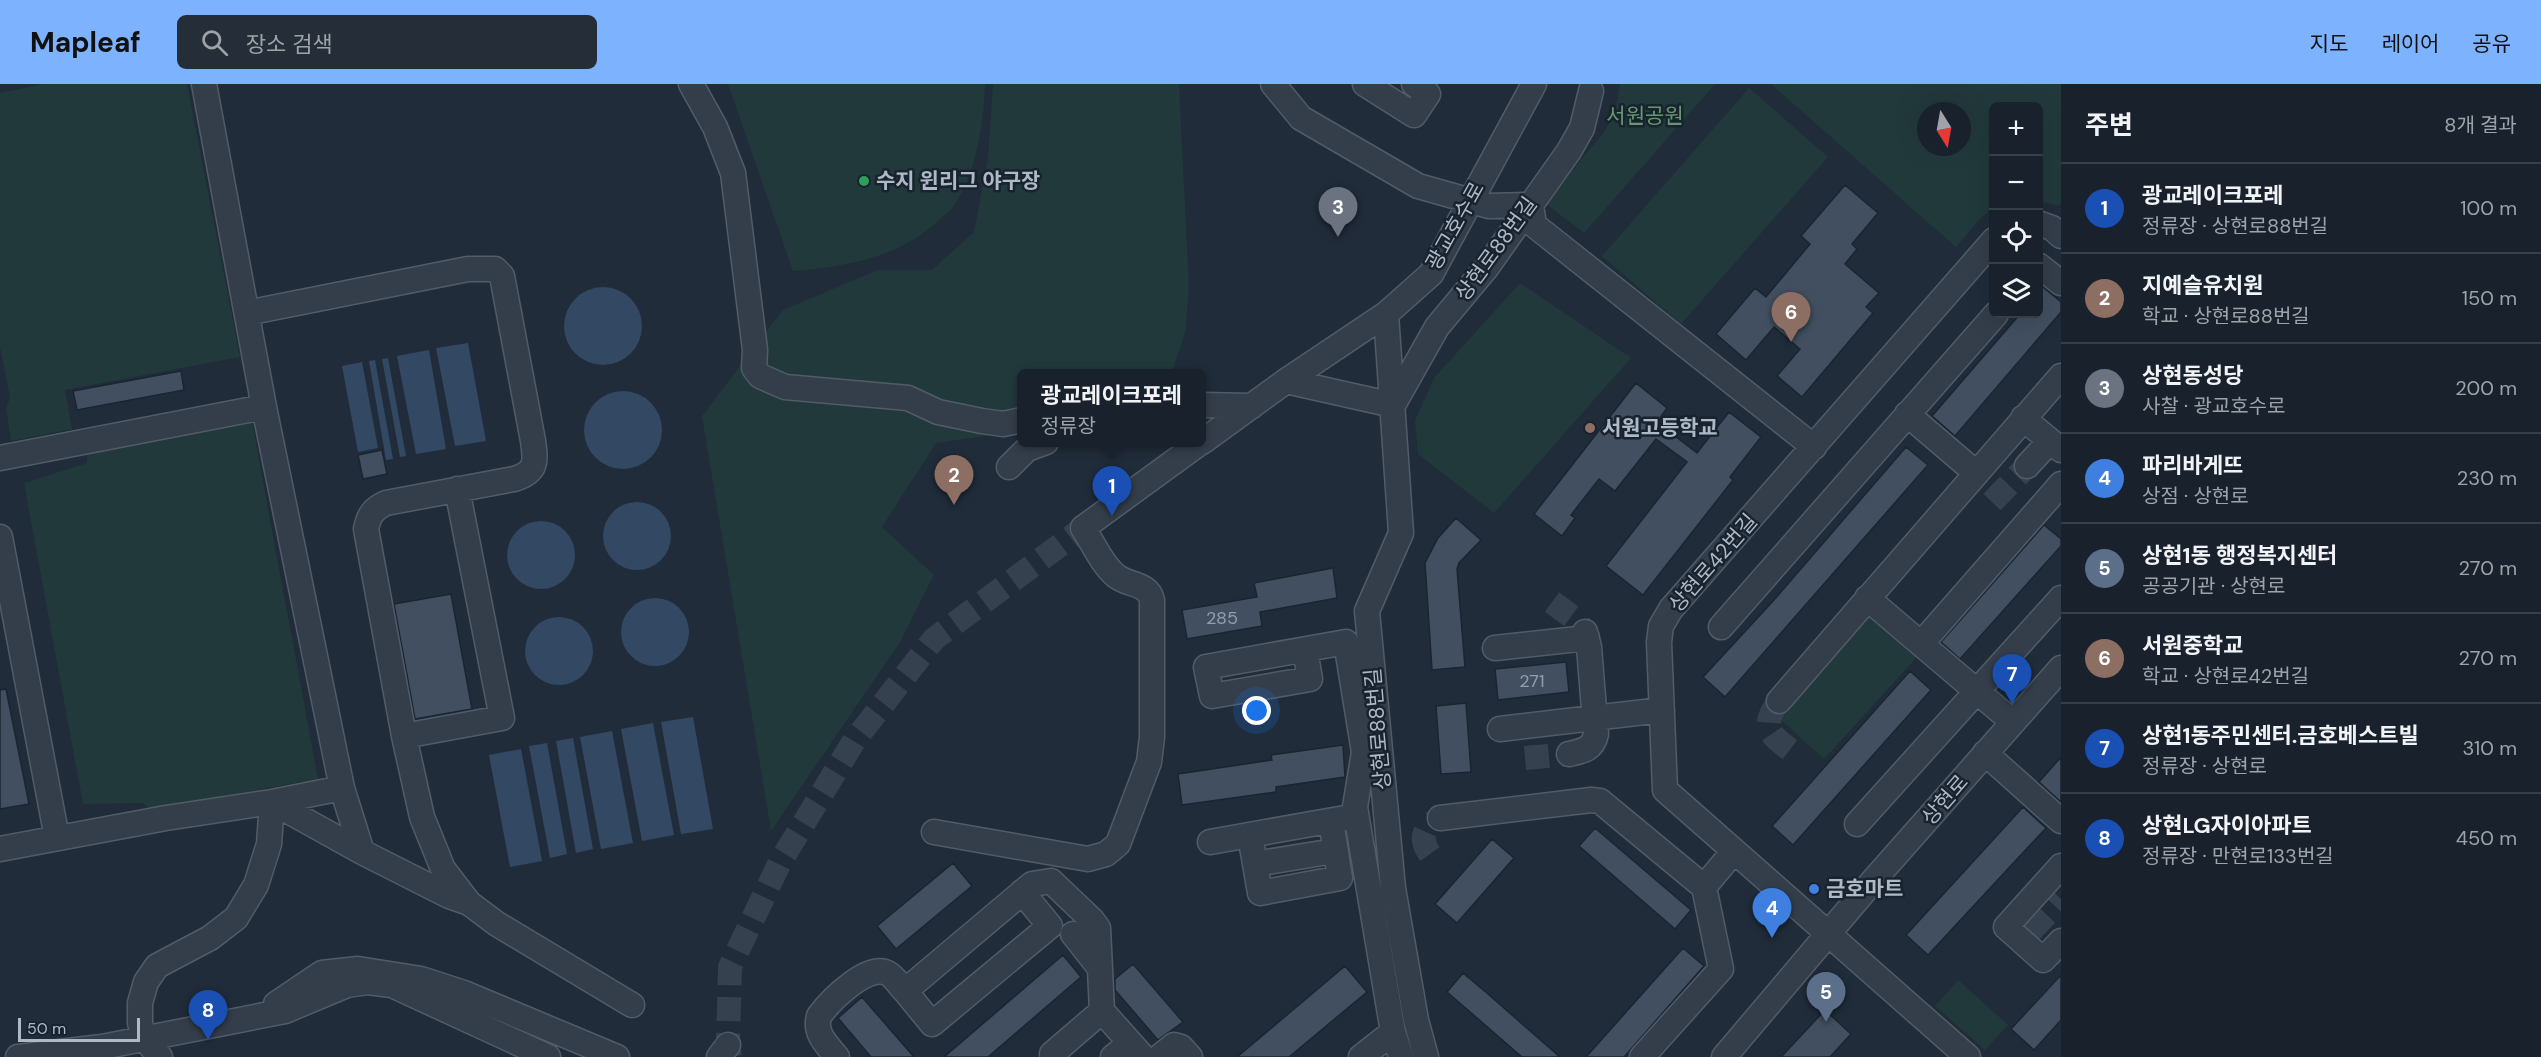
<!DOCTYPE html>
<html lang="ko">
<head>
<meta charset="utf-8">
<style>
  body { margin:0; font-family:"DM Sans","Noto Sans KR",sans-serif; background:#252e38; color:#f1f3f6 }
  .controls { position:absolute; right:18px; top:18px; display:grid; overflow:hidden; border-radius:9px; box-shadow:0 6px 24px #0002 }
  .controls button { width:54px; height:54px; display:grid; place-items:center; padding:0; border:0; border-bottom:2px solid #363e48; background:#18212c; color:#f1f3f6; font:30px sans-serif }
  .compass { position:absolute; left:1917px; top:18px; width:54px; height:54px; border-radius:50%; background:#18212c; box-shadow:0 6px 24px #0002; rotate:169deg }
  .scale { position:absolute; left:18px; bottom:15px; width:122px; box-sizing:border-box; padding-left:6px; border:3px solid #aeb9c7; border-top:0; font-size:16px; line-height:21px; white-space:nowrap; color:#aeb9c7; -webkit-text-stroke:4px #19232f; paint-order:stroke }
  .you { position:absolute; left:1257px; top:627px; width:21px; height:21px; margin:-15px; border:4px solid #fff; border-radius:50%; background:#1a73e8; box-shadow:0 0 0 9px #1a73e833 }
  .badge { display:grid; place-items:center; width:39px; height:39px; border-radius:50%; background:#7db2fe; color:#fff; font-size:20px; font-weight:700 }
  .pin { position:absolute; translate:-50% -50px; filter:drop-shadow(0 2px 3px #0008) }
  .pin::after { content:''; position:absolute; top:32px; width:21px; height:18px; background:inherit; clip-path:polygon(0 0,100% 0,50% 100%) }
  .popup { position:absolute; left:1017px; top:285px; width:189px; height:78px; box-sizing:border-box; display:grid; place-content:center; border-radius:9px; background:#18212c; filter:drop-shadow(0 2px 4px #0005); font-size:20px; white-space:nowrap; color:#9fa3a9 }
  .popup b { font-size:22px; color:#f1f3f6 }
  .popup::after { content:''; position:absolute; left:50%; top:100%; margin-left:-12px; border:12px solid transparent; border-top-color:#18212c }
  .list { margin:0; padding:0; list-style:none }
  h2 { display:flex; justify-content:space-between; align-items:center; height:78px; margin:0; padding:0 24px; font-size:26px }
  h2 small { font-size:20px; font-weight:400; color:#9fa3a9 }
  .list li { display:grid; grid-template-columns:39px 1fr auto; gap:18px; align-items:center; box-sizing:border-box; height:90px; padding:0 24px; border-top:2px solid #363e48 }
  .list b { display:block; font-size:22px; white-space:nowrap }
  .list p { margin:0; font-size:20px; white-space:nowrap; color:#9fa3a9 }
  .list em { font-size:20px; font-style:normal; color:#9fa3a9 }
  .icon { flex:none; width:33px; height:33px; fill:none; stroke:currentColor; stroke-width:2; stroke-linecap:round; stroke-linejoin:round }
  .map { position:relative; flex:none; width:2061px; height:973px; overflow:hidden }
  header { display:flex; align-items:center; gap:36px; box-sizing:border-box; height:84px; padding:0 30px; background:#7db2fe; color:#111 }
  header strong { font-size:28px }
  nav { display:flex; gap:33px; margin-inline-start:auto; font-size:21px }
  .search { width:420px; height:54px; background:#252e38; display:flex; align-items:center; gap:15px; box-sizing:border-box; padding:0 21px; border-radius:9px; color:#9fa3a9; font-size:22px }
  main { display:flex }
  aside { flex:1; background:#18212c }
  .map>svg:first-child { display:block }
</style>
</head>
<body>
<header>
<strong>Mapleaf</strong>
<div class="search"><svg class="icon" aria-label="search" viewBox="0 0 24 24"><circle cx="10" cy="10" r="6"/><path d="M15 15l6 6"/></svg>장소 검색</div>
<nav><a>지도</a><a>레이어</a><a>공유</a></nav>
</header>
<main>
<div class="map">
<svg width="2061" height="973" viewBox="0 0 2061 973">
  <rect width="100%" height="100%" fill="#202c3a"/>
  <path fill="#22393b" fill-rule="evenodd" d="M 44,0 L 187,0 L 240,273 L 65,306 L 72,345 L 11,357 L 6,324 L 10,314 L 0,263 L 0,9 Z
    M 728,0 L 985,0 C 984,37 976,92 953,123 C 949,128 942,133 937,138 C 897,174 845,183 793,187 Z
    M 993,0 L 1179,0 L 1189,205 L 1185,249 L 1171,290 L 1022,290 L 1022,347 L 936,359 L 882,443 L 934,491 L 900,558 L 771,747 L 702,332 L 783,226 L 878,186 L 932,186 L 974,148 L 988,74 Z
    M 1620,0 L 1715,0 L 1584,149 L 1545,119 L 1605,47 L 1615,26 Z
    M 1771,0 L 2061,0 L 2061,119 L 2059,122 L 2039,117 L 2038,22 L 1994,22 L 1993,124 L 1980,135 L 1956,163 ZM 1926,27 L 1962,27 L 1962,63 L 1926,63 Z
    M 1749,4 L 1828,73 L 1681,240 L 1602,172 Z
    M 1520,199 L 1631,274 L 1494,429 L 1418,370 L 1415,336 L 1434,294 Z
    M 252,338 L 318,695 L 151,725 L 142,719 L 83,720 L 24,399 L 87,379 L 87,368 Z
    M 1870,530 L 1917,573 L 1824,675 L 1777,632 Z
    M 1958,896 L 2008,941 L 1985,966 L 1935,922 Z"/>
  <path fill="#324863" d="M564 242a39 39 0 1 1 78 0a39 39 0 1 1-78 0Z
    M 468,259 L 486,357 L 455,362 L 436,264 Z
    M 429,266 L 446,365 L 416,370 L 397,272 Z
    M 388,274 L 406,372 L 400,373 L 382,275 Z
    M 375,276 L 393,375 L 386,376 L 369,277 Z
    M 362,278 L 378,364 L 358,368 L 342,282 Z
    M584 346a39 39 0 1 1 78 0a39 39 0 1 1-78 0Z
    M603 452a34 34 0 1 1 68 0a34 34 0 1 1-68 0Z
    M507 471a34 34 0 1 1 68 0a34 34 0 1 1-68 0Z
    M621 548a34 34 0 1 1 68 0a34 34 0 1 1-68 0Z
    M525 567a34 34 0 1 1 68 0a34 34 0 1 1-68 0Z
    M 693,633 L 713,745 L 681,750 L 661,638 Z
    M 653,639 L 674,751 L 642,757 L 621,645 Z
    M 612,647 L 633,759 L 601,765 L 580,653 Z
    M 573,654 L 593,765 L 576,769 L 556,657 Z
    M 547,659 L 567,770 L 550,774 L 529,662 Z
    M 521,665 L 542,777 L 510,783 L 489,671 Z"/>
  <path fill="#414f60" stroke="#1b2531" stroke-width="1.5" d="M 1845,101 L 1878,129 L 1852,160 L 1857,165 L 1845,180 L 1879,209 L 1866,223 L 1873,229 L 1802,313 L 1777,292 L 1800,265 L 1774,243 L 1746,276 L 1716,250 L 1755,204 L 1766,213 L 1810,160 L 1801,152 Z
    M 2038,199 L 2061,218 L 2061,228 L 1955,352 L 1932,332 L 2020,230 L 2038,230 Z
    M 181,287 L 184,306 L 77,326 L 73,307 Z
    M 1636,299 L 1667,324 L 1657,338 L 1697,369 L 1729,328 L 1761,353 L 1730,393 L 1733,396 L 1643,511 L 1606,482 L 1687,378 L 1656,355 L 1615,407 L 1599,395 L 1571,431 L 1575,434 L 1562,452 L 1534,430 Z
    M 1906,363 L 1928,381 L 1725,613 L 1703,593 L 1774,516 Z
    M 382,366 L 387,390 L 363,395 L 358,371 Z
    M 1456,434 L 1481,456 L 1459,479 L 1457,485 L 1465,583 L 1432,586 L 1425,479 L 1438,454 Z
    M 2044,441 L 2061,455 L 2061,462 L 1960,575 L 1941,558 Z
    M 1333,484 L 1337,514 L 1260,528 L 1262,542 L 1187,555 L 1182,526 L 1257,513 L 1254,499 Z
    M 451,510 L 472,625 L 415,635 L 394,520 Z
    M 1566,578 L 1569,608 L 1498,616 L 1495,585 Z
    M 1910,587 L 1931,606 L 1793,761 L 1772,742 Z
    M 6,605 L 29,720 L 0,725 L 0,606 Z
    M 1466,619 L 1471,688 L 1441,690 L 1436,622 Z
    M 1343,661 L 1345,693 L 1276,703 L 1276,708 L 1182,721 L 1178,690 L 1272,676 L 1271,671 Z
    M 2061,673 L 2061,718 L 2039,698 Z
    M 2023,723 L 2046,744 L 1928,871 L 1906,851 Z
    M 1595,744 L 1691,826 L 1675,845 L 1579,762 Z
    M 1492,755 L 1514,774 L 1457,839 L 1435,820 Z
    M 953,779 L 972,802 L 896,865 L 877,842 Z
    M 1683,864 L 1704,882 L 1624,973 L 1586,973 Z
    M 1063,871 L 1081,893 L 988,973 L 944,973 Z
    M 1133,880 L 1183,938 L 1158,956 L 1115,906 L 1115,895 Z
    M 1345,882 L 1367,908 L 1289,973 L 1237,973 Z
    M 1463,889 L 1488,910 L 1560,973 L 1522,973 L 1447,908 Z
    M 2061,891 L 2061,936 L 2034,966 L 2011,945 Z
    M 862,913 L 914,973 L 871,973 L 838,934 Z
    M 1825,926 L 1851,950 L 1830,973 L 1781,973 Z"/>
  <g fill="none" stroke-linecap="round" stroke-linejoin="round">
    <path stroke="#35414f" stroke-width="24" stroke-dasharray="24 12" stroke-linecap="butt" d="M 1992,418 L 2027,382
      M 1552,518 L 1575,535 L 1585,548
      M 1779,617 C 1757,647 1774,653 1798,672
      M 1525,674 L 1569,670
      M 1430,770 C 1419,755 1423,743 1440,734
      M 2030,848 L 2061,815
      M 730,973 L 728,961 L 730,883 L 780,778 L 854,657 L 934,555 L 1083,444"/>
    <g stroke="#515c68" stroke-width="27">
      <path id="minor" d="M 204,0 L 264,323 L 342,704 L 362,768
        M 691,0 L 715,43 L 733,89 L 755,266 L 754,284 L 760,292 L 785,303 L 908,314 L 938,328 L 982,337 L 1003,340 L 1022,336
        M 1273,0 L 1301,34 L 1418,102 L 1489,122 L 1531,121 L 1534,141 L 1814,363
        M 1365,0 L 1414,31 L 1428,10 L 1414,0
        M 2038,139 L 2052,144 L 2061,152
        M 2038,181 L 2061,199
        M 247,229 L 468,185 L 495,185 L 502,192 L 533,357 C 536,378 537,388 514,395 L 386,419 C 373,425 369,431 366,445 L 404,652 L 422,733 L 443,785 L 469,819
        M 1386,230 L 1401,449 L 1367,527 L 1393,804 L 1416,936 L 1426,973
        M 1286,297 L 1393,321
        M 1202,321 L 1252,322
        M 1393,321 L 1437,243 L 1487,183 L 1569,67 L 1582,44 L 1591,7
        M 1907,330 L 1976,389
        M 2023,334 L 2061,366
        M 1202,358 L 1286,297 L 1386,230 L 1431,190 L 1534,0
        M 0,374 L 264,323
        M 2027,382 L 2050,357
        M 1009,383 L 1027,365 L 1046,358
        M 0,453 L 57,754
        M 1867,514 L 2013,638
        M 1721,543 L 1996,230
        M 1921,560 L 2061,400
        M 1495,564 L 1587,554
        M 1305,566 L 1310,595 L 1212,612 L 1206,583 L 1346,558 L 1364,668 L 1355,723 L 1393,948 L 1401,973
        M 1779,617 L 2061,292
        M 1500,645 L 1662,626
        M 404,652 L 502,634 L 457,405
        M 1985,669 L 2061,737
        M 1569,670 C 1583,667 1593,665 1596,650 L 1589,563 L 1585,548
        M 1440,734 L 1591,716 L 1600,717 L 1704,803 L 1721,885 L 1642,973
        M 1857,740 L 2061,514
        M 934,748 L 1088,775 L 1106,770 L 1118,760 L 1149,678 L 1152,653 L 1152,516 C 1148,498 1127,502 1115,491 C 1102,480 1093,459 1083,444 L 1201,358
        M 1250,751 L 1260,809 L 1340,794 L 1331,737
        M 1210,758 L 1345,734
        M 0,765 L 166,734 L 272,718 L 362,768 L 449,812 L 469,819 L 497,840 L 632,921
        M 1255,780 L 1322,769
        M 2061,782 L 2006,843 L 2043,876 L 2061,857
        M 1704,803 L 1734,767
        M 1073,850 L 1099,883
        M 905,907 L 932,940 L 1050,842 L 1022,808
        M 276,920 L 322,889 L 358,885 L 421,895 L 464,909 L 617,973
        M 18,973 L 102,963 L 285,927 L 347,901 L 368,898 L 392,901 L 548,973
        M 160,973 L 144,954 L 140,939 L 140,919 L 146,898 L 157,882 L 210,854 L 236,834 L 256,801 L 269,760 L 272,718 L 342,704
        M 719,973 L 728,961
        M 837,973 C 826,960 814,949 819,932 C 830,917 869,877 889,890 C 895,894 900,902 905,907 L 1032,800 L 1051,797 L 1092,836 L 1098,844 L 1102,927 L 1143,973
        M 1055,973 L 1052,970 L 1102,927
        M 1113,973 L 1130,959
        M 1159,973 L 1174,961 L 1181,963 L 1190,973
        M 1361,973 L 1393,948
        M 1724,973 L 1872,798 L 2061,584
        M 1968,973 L 1665,706 L 1659,558 L 1661,542 L 1671,525 L 1994,156"/>
    </g>
    <use href="#minor" stroke="#343e4b" stroke-width="24"/>
  </g>
  <circle fill="#2e9e5b" stroke="#19232f" stroke-width="2" cx="864" cy="97" r="6"/>
  <circle fill="#8d6e63" stroke="#19232f" stroke-width="2" cx="1590" cy="344" r="6"/>
  <circle fill="#3f7fe0" stroke="#19232f" stroke-width="2" cx="1814" cy="805" r="6"/>
  <g text-anchor="middle" dominant-baseline="central" stroke-width="5" stroke-linejoin="round" paint-order="stroke">
    <g font-size="18" fill="#939ead">
      <text x="1222" y="534">285</text>
      <text x="1532" y="597">271</text>
    </g>
    <g font-size="21" fill="#64996f" stroke="#19232f">
      <text x="1645" y="32">서원공원</text>
    </g>
    <g font-size="21" font-weight="bold" fill="#aeb9c7" stroke="#19232f" text-anchor="start">
      <text x="876" y="97">수지 윈리그 야구장</text>
      <text x="1602" y="344">서원고등학교</text>
      <text x="1826" y="805">금호마트</text>
    </g>
    <g font-size="21" fill="#aeb9c7" stroke="#19232f">
      <text transform="translate(1455 142) rotate(-61)">광교호수로</text>
      <text transform="translate(1496 165) rotate(-54)">상현로88번길</text>
      <text transform="translate(1713 479) rotate(-49)">상현로42번길</text>
      <text transform="translate(1378 645) rotate(-95)">상현로88번길</text>
      <text transform="translate(1945 716) rotate(-49)">상현로</text>
    </g>
  </g>
</svg>
<div class="controls">
<button>+</button>
<button>−</button>
<button><svg class="icon" aria-label="locate" viewBox="0 0 24 24"><circle cx="12" cy="12" r="6"/><path d="M12 2v4M12 18v4M2 12h4M18 12h4"/></svg></button>
<button><svg class="icon" aria-label="layers" viewBox="0 0 24 24"><path d="M12 4l9 5-9 5-9-5zM3 14l9 5 9-5"/></svg></button>
</div>
<svg class="compass" viewBox="-18 -18 36 36"><path d="M0-13l5 13h-10z" fill="#e53935"/><path d="M0 13l5-13h-10z" fill="#9fa3a9"/></svg>
<div class="scale">50 m</div>
<div class="you"></div>
<div class="pin badge" style="left:1112px;top:432px;background:#1a4fb4">1</div>
<div class="popup"><b>광교레이크포레</b>정류장</div>
<div class="pin badge" style="left:954px;top:421px;background:#8d6e63">2</div>
<div class="pin badge" style="left:1338px;top:153px;background:#6b7280">3</div>
<div class="pin badge" style="left:1772px;top:854px;background:#3f7fe0">4</div>
<div class="pin badge" style="left:1826px;top:938px;background:#5c6f8a">5</div>
<div class="pin badge" style="left:1791px;top:258px;background:#8d6e63">6</div>
<div class="pin badge" style="left:2012px;top:620px;background:#1a4fb4">7</div>
<div class="pin badge" style="left:208px;top:956px;background:#1a4fb4">8</div>
</div>
<aside>
<h2>주변<small>8개 결과</small></h2>
<ul class="list">
<li><span class="badge" style="background:#1a4fb4">1</span><div><b>광교레이크포레</b><p>정류장 · 상현로88번길</p></div><em>100 m</em></li>
<li><span class="badge" style="background:#8d6e63">2</span><div><b>지예슬유치원</b><p>학교 · 상현로88번길</p></div><em>150 m</em></li>
<li><span class="badge" style="background:#6b7280">3</span><div><b>상현동성당</b><p>사찰 · 광교호수로</p></div><em>200 m</em></li>
<li><span class="badge" style="background:#3f7fe0">4</span><div><b>파리바게뜨</b><p>상점 · 상현로</p></div><em>230 m</em></li>
<li><span class="badge" style="background:#5c6f8a">5</span><div><b>상현1동 행정복지센터</b><p>공공기관 · 상현로</p></div><em>270 m</em></li>
<li><span class="badge" style="background:#8d6e63">6</span><div><b>서원중학교</b><p>학교 · 상현로42번길</p></div><em>270 m</em></li>
<li><span class="badge" style="background:#1a4fb4">7</span><div><b>상현1동주민센터.금호베스트빌</b><p>정류장 · 상현로</p></div><em>310 m</em></li>
<li><span class="badge" style="background:#1a4fb4">8</span><div><b>상현LG자이아파트</b><p>정류장 · 만현로133번길</p></div><em>450 m</em></li>
</ul>
</aside>
</main>
</body>
</html>
